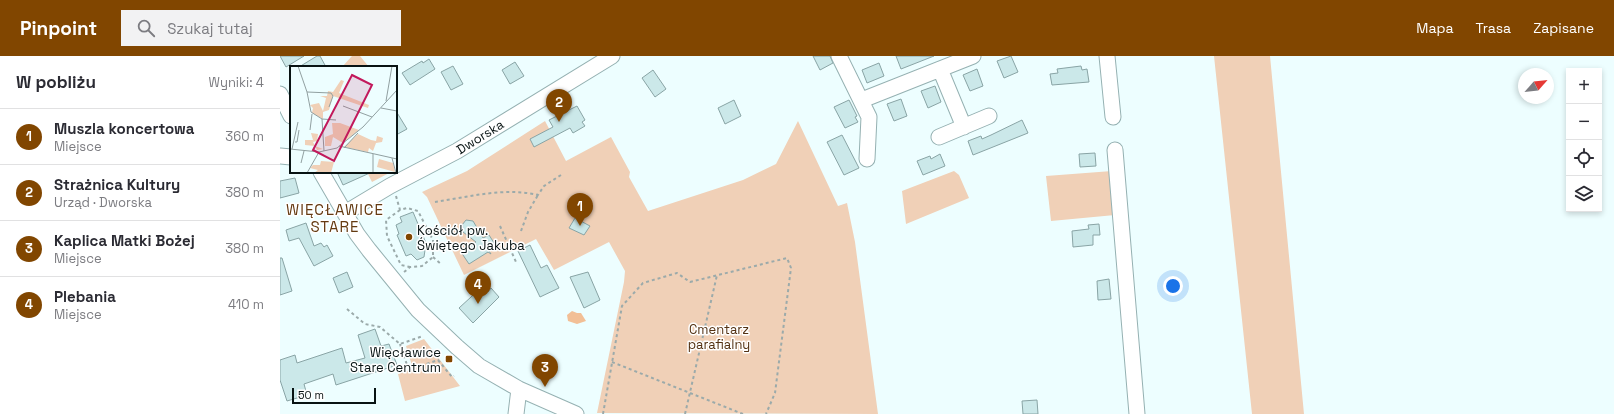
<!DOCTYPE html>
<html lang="pl">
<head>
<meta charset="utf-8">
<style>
  body { margin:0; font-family:"Space Grotesk",sans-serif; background:#f2f2f3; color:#2b2b33 }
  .controls { position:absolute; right:12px; top:12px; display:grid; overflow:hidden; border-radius:0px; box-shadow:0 2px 6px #0003 }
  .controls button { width:36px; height:36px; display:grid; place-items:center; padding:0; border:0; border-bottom:1px solid #e1e1e2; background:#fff; color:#2b2b33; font:20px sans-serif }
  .compass { position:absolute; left:1238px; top:12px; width:36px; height:36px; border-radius:50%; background:#fff; box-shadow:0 2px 6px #0003; rotate:63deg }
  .scale { position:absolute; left:12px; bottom:10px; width:84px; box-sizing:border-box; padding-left:4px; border:2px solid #081313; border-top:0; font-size:11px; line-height:14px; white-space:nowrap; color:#081313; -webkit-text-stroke:3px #fff; paint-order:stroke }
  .you { position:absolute; left:893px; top:230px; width:14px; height:14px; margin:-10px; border:3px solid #fff; border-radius:50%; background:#1a73e8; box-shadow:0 0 0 6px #1a73e833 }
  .badge { display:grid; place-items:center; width:26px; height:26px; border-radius:50%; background:#814600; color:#fff; font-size:13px; font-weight:700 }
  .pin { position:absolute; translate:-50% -33px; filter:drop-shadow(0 1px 2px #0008) }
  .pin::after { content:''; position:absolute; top:21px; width:14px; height:12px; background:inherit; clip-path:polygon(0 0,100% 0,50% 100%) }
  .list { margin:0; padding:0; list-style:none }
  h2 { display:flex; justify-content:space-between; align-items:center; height:52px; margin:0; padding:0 16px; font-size:17px }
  h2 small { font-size:13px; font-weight:400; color:#7c7c81 }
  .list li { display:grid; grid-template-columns:26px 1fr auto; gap:12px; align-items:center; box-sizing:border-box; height:56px; padding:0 16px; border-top:1px solid #e1e1e2 }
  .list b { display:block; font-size:15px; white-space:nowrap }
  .list p { margin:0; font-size:13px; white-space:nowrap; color:#7c7c81 }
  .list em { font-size:13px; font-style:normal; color:#7c7c81 }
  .icon { flex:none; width:22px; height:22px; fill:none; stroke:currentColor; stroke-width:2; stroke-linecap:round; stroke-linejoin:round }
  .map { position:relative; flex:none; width:1334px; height:358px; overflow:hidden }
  header { display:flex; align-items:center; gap:24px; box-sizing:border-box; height:56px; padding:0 20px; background:#814600; color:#fff }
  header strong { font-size:19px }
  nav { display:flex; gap:22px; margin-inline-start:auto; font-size:14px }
  .search { width:280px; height:36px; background:#f2f2f3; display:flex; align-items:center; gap:10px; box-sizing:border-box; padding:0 14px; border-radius:0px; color:#7c7c81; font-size:15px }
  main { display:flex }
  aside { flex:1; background:#fff }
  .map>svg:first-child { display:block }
</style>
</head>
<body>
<header>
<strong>Pinpoint</strong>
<div class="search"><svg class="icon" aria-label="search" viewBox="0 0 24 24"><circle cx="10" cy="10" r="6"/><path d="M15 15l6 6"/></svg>Szukaj tutaj</div>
<nav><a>Mapa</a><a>Trasa</a><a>Zapisane</a></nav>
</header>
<main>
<aside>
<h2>W pobliżu<small>Wyniki: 4</small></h2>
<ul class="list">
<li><span class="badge">1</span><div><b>Muszla koncertowa</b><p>Miejsce</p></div><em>360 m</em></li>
<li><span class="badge">2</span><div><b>Strażnica Kultury</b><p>Urząd · Dworska</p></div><em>380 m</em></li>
<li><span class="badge">3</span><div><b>Kaplica Matki Bożej</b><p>Miejsce</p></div><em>380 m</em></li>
<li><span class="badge">4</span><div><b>Plebania</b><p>Miejsce</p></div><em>410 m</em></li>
</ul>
</aside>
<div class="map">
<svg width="1334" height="358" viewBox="0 0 1334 358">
  <rect width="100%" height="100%" fill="#edfeff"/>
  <path fill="#f0d0b7" d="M 72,0 L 80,0 L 89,11 L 62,11 Z
    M 934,0 L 990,0 L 1024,358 L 972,358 Z
    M 265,65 L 286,105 L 331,81 L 350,116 L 349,121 L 368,155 L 463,124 L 496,108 L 518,65 L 558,150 L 567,147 L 575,186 L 598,358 L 317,357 L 344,226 L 345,215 L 329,186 L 274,214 L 256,183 L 184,219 L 147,141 L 142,136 L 187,115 Z
    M 674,115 L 679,119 L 689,142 L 626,168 L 622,135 Z
    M 832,115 L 835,159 L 771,165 L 766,120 Z
    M 87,116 L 111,116 L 92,126 Z
    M 144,283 L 180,330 L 125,345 L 118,318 L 133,313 L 126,290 Z"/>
  <path fill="#f2bf96" d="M 292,255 L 297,257 L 301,257 L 306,265 L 297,268 L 288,265 L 287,259 Z"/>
  <path fill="#cbe8e9" stroke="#89a4a5" d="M 0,0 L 24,0 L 6,11 Z
    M 37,0 L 40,0 L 46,11 L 19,11 Z
    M 533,0 L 550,0 L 553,7 L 540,14 Z
    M 616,0 L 654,0 L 621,13 Z
    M 731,0 L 738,16 L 724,22 L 717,5 Z
    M 149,3 L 155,13 L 130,29 L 122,17 L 142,5 L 143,7 Z
    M 235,6 L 244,20 L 230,28 L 222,14 Z
    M 599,7 L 604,20 L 587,27 L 582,14 Z
    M 173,10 L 183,28 L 171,34 L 161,16 Z
    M 801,10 L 802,14 L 807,13 L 809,26 L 772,29 L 770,18 L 778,17 L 777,13 Z
    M 697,13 L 703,30 L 690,35 L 683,19 Z
    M 373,14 L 386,33 L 375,41 L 362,22 Z
    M 655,30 L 661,46 L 648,52 L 641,35 Z
    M 621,43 L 627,60 L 614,65 L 607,48 Z
    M 454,44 L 461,60 L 445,68 L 438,52 Z
    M 569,44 L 577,60 L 575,61 L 578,66 L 565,72 L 554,51 Z
    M 297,50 L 305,64 L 302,66 L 305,70 L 293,77 L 290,72 L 254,91 L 250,83 L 273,71 L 269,64 Z
    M 116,55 L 127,73 L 116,79 Z
    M 742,64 L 748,77 L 693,99 L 688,85 L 701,80 L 702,83 L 711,79 Z
    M 562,79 L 579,112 L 564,119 L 547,86 Z
    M 815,97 L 816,110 L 800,111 L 799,98 Z
    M 660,98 L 665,110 L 643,119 L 637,105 L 650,100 L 651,103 Z
    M 57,116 L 92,116 L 63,129 Z
    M 15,122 L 19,137 L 0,142 L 0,125 Z
    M 133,156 L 146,187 L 144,201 L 137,204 L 131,198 L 126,200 L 117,179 L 119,178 L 116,169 L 122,166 L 120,161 Z
    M 295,162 L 310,170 L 304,179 L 289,172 Z
    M 186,164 L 193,165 L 203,182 L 209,179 L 216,190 L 209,195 L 211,198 L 208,196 L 189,208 L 181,196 L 196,186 L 183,176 L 182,169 Z
    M 26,167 L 34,190 L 41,187 L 44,191 L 47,189 L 53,200 L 34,210 L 19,182 L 9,185 L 6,174 Z
    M 819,168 L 820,179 L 813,179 L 813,189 L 793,191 L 792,175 L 809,173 L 808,169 Z
    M 250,189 L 261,212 L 267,209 L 279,232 L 260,241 L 238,195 Z
    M 0,202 L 2,202 L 12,235 L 0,239 Z
    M 67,216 L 73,231 L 59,237 L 53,222 Z
    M 308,216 L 320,244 L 304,252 L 290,221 Z
    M 829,223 L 831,243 L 818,244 L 817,225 Z
    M 203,230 L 208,236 L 211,232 L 219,241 L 193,267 L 179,252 Z
    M 95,273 L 101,290 L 109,288 L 117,309 L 56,329 L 53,318 L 24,328 L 27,339 L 7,345 L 0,324 L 0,304 L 15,299 L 17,307 L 62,292 L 66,307 L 85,302 L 78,279 Z
    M 757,344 L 758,358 L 743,358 L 742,345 Z"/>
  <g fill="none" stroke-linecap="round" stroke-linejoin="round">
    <g stroke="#95b1b2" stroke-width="17">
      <path id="minor" d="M 559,0 L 589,61 L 587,103
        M 827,0 L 833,61
        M 660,13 L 684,71
        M 0,38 L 11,60
        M 582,44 L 693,0
        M 659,81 L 709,60
        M 835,94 L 857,358
        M 0,100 L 11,101
        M 41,116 L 77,178 L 89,194 L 138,254 L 177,291 L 199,310 L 239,333 L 296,358
        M 65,157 L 110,130 L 177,95 L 332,0
        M 236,358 L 239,333"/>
    </g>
    <path stroke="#9baaaa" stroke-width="2" stroke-dasharray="3 3" stroke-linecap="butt" d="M 116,140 L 120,154 L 127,152 L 138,155 L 153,184 L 153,201 L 142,210 L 130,211 L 123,217
      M 155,146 C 188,141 225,131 258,139 L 264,130 L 281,119
      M 120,154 L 106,164 L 107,180 L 121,209 L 130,211
      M 220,170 L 236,206
      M 241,175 L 248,156 L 258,139
      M 153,201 L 161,208
      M 67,253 L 85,268 L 100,271 L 120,288 L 143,280
      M 120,288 L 127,309 L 144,309 L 158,304 L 172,321 L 174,320
      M 332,306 L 463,358
      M 323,358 L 342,250 L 363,227 L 397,217 L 410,226 L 507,202 L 511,212 L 495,337 L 486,358
      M 405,358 L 437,219"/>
    <use href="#minor" stroke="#fff" stroke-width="15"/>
  </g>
  <g fill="#814600" stroke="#fff" stroke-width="1.5">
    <circle cx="129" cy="181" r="4"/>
    <rect x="165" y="299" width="8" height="8" rx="2"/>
  </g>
  <g text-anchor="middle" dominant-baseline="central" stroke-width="3" stroke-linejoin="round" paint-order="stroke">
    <g font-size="13" fill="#081313" stroke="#fff">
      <text transform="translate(200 81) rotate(-32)">Dworska</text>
    </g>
    <g font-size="13" fill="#081313" stroke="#fff" text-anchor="start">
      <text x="137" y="174">Kościół pw.<tspan x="137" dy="15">Świętego Jakuba</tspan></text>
      <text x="161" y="296" text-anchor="end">Więcławice<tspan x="161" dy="15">Stare Centrum</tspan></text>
    </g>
    <g font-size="13" fill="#533112" stroke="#fff">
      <text x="439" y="273">Cmentarz<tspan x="439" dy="15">parafialny</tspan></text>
    </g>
    <g font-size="15" letter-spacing="1" fill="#643a11" stroke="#fff">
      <text x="55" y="153">WIĘCŁAWICE<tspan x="55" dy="17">STARE</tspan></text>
    </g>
  </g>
  <g transform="translate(10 10)">
    <rect width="107" height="107" fill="#edfeff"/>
    <path d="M 51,14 L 54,15 L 49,27 L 79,39 L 78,42 L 43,30 L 39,44 L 33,46 L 33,53 L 22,47 L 23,42 L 20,39 L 29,37 L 33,45 L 36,32 L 30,30 L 37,30 L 38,25 L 43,26 ZM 42,57 L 50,57 L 69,64 L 53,77 L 43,71 L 41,80 L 35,80 L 35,71 L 43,68 ZM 21,67 L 28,68 L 27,75 L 23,76 L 25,80 L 33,83 L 27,84 L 25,80 L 15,79 L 15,74 L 23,74 ZM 68,68 L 81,74 L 86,75 L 87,70 L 93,72 L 92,76 L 86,77 L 83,85 L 79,82 L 78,86 L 54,81 ZM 89,93 L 103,97 L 105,106 L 87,101 ZM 31,95 L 44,96 L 41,107 L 24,107 L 28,104 L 20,102 L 23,99 L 30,99 Z" fill="#f0d0b7"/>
    <path fill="none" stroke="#91a0a1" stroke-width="1" d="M 8,0 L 17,26 L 21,46 L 32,53 L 34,85M 17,26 L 41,27 L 43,30 L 39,41M 96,35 L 102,0M 53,40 L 82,51M 91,42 L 107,45M 32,53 L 46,54M 20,64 L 22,48M 5,76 L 7,76 L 9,64M 49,80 L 107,93M 54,82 L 68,67M 0,83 L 29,86 L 47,82 L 73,61 L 107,24M 2,83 L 8,56M 102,92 L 106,107M 11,97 L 14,85M 17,107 L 29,86M 83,107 L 83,88"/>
    <path fill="#c2185b" fill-opacity="0.15" stroke="#c2185b" stroke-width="2" d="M 62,9 L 82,19 L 44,95 L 23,84 Z"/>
    <rect width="107" height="107" fill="none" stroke="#081313" stroke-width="2"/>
  </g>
</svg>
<div class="controls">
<button>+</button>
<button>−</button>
<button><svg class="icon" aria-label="locate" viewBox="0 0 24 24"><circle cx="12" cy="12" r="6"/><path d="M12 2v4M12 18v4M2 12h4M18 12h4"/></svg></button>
<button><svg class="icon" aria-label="layers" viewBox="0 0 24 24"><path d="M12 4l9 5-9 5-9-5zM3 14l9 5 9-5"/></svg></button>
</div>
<svg class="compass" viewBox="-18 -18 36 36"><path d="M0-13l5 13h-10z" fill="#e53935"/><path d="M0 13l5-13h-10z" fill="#7c7c81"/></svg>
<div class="scale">50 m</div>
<div class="you"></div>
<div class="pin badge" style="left:300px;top:170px">1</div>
<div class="pin badge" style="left:279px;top:66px">2</div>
<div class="pin badge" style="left:265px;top:331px">3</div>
<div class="pin badge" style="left:198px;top:248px">4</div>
</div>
</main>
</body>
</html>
